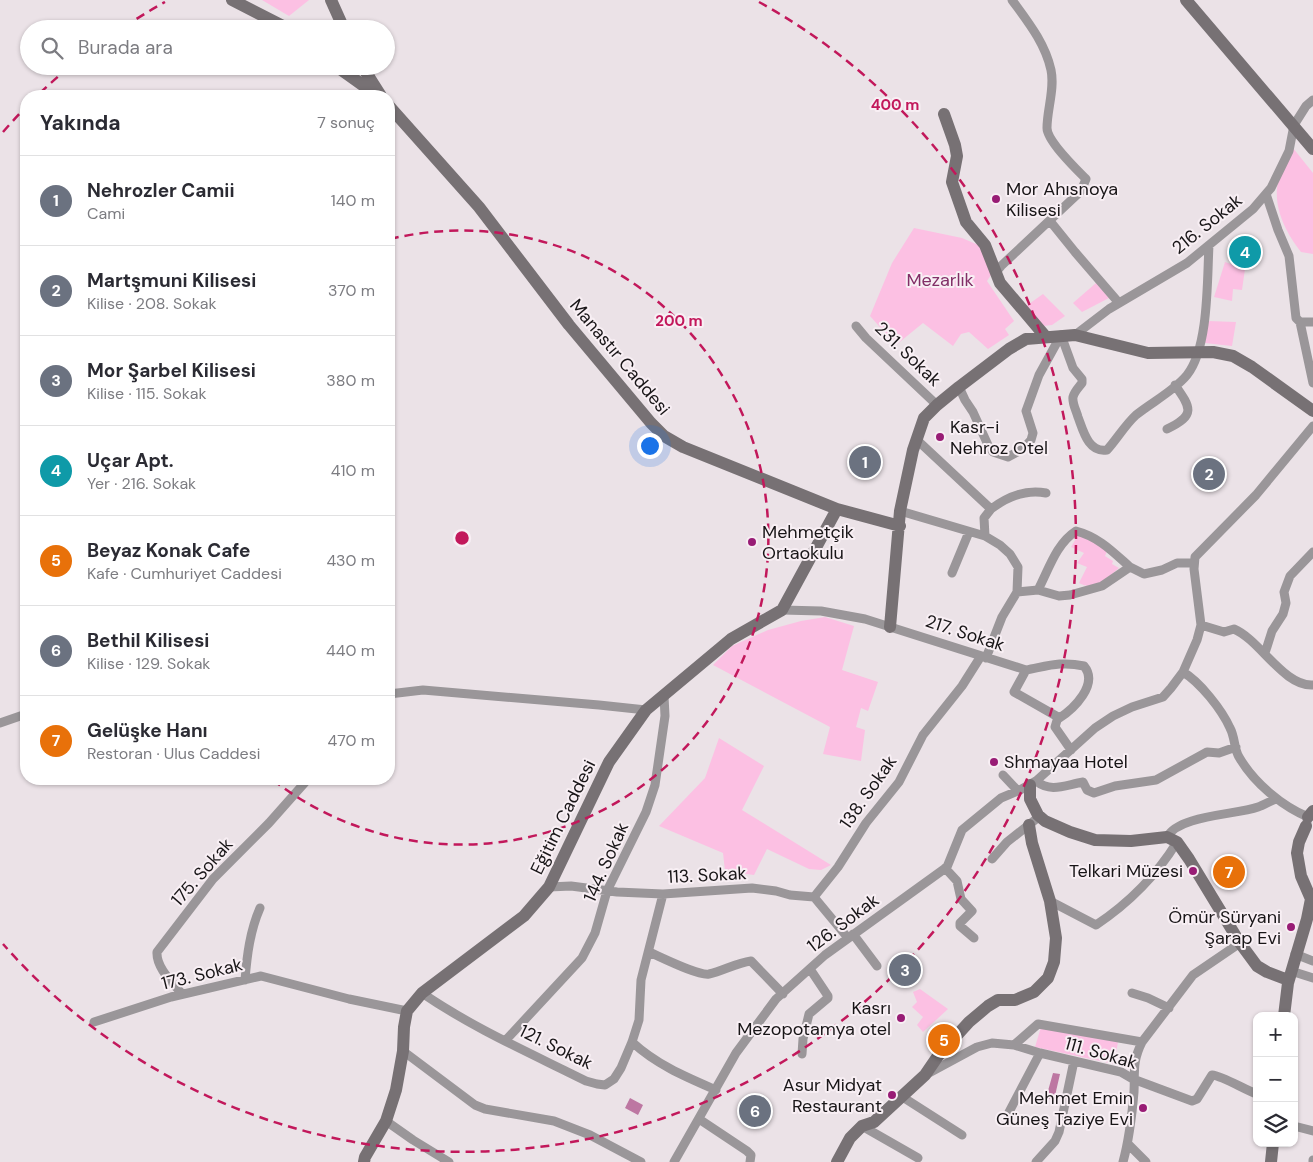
<!DOCTYPE html>
<html lang="tr">
<head>
<meta charset="utf-8">
<style>
  body { margin:0; font-family:"DM Sans",sans-serif; background:#f7f7f7; color:#2b2b33 }
  .controls { position:absolute; right:15px; bottom:15px; display:grid; overflow:hidden; border-radius:10px; box-shadow:0 1px 4px #0004 }
  .controls button { width:45px; height:45px; display:grid; place-items:center; padding:0; border:0; border-bottom:1px solid #e1e1e2; background:#fff; color:#2b2b33; font:25px sans-serif }
  .you { position:absolute; left:649px; top:445px; width:18px; height:18px; margin:-12px; border:4px solid #fff; border-radius:50%; background:#1a73e8; box-shadow:0 0 0 8px #1a73e833 }
  .badge { display:grid; place-items:center; width:32px; height:32px; border-radius:50%; background:#2563eb; color:#fff; font-size:16px; font-weight:700 }
  .pin { position:absolute; translate:-50% -50%; border:2px solid #fff; box-shadow:0 1px 5px #0006 }
  .list { margin:0; padding:0; list-style:none }
  h2 { display:flex; justify-content:space-between; align-items:center; height:65px; margin:0; padding:0 20px; font-size:21px }
  h2 small { font-size:16px; font-weight:400; color:#7c7c81 }
  .list li { display:grid; grid-template-columns:32px 1fr auto; gap:15px; align-items:center; box-sizing:border-box; height:90px; padding:0 20px; border-top:1px solid #e1e1e2 }
  .list b { display:block; font-size:19px; white-space:nowrap }
  .list p { margin:0; font-size:16px; white-space:nowrap; color:#7c7c81 }
  .list em { font-size:16px; font-style:normal; color:#7c7c81 }
  .icon { flex:none; width:28px; height:28px; fill:none; stroke:currentColor; stroke-width:2; stroke-linecap:round; stroke-linejoin:round }
  .map { position:relative; flex:none; width:1313px; height:1162px; overflow:hidden }
  .search { position:absolute; background:#fff; box-shadow:0 1px 4px #0004; left:20px; top:20px; width:375px; height:55px; display:flex; align-items:center; gap:12px; box-sizing:border-box; padding:0 18px; border-radius:28px; color:#7c7c81; font-size:19px }
  .panel { position:absolute; background:#fff; box-shadow:0 1px 4px #0004; left:20px; top:90px; width:375px; height:695px; border-radius:20px }
  .map>svg:first-child { display:block }
</style>
</head>
<body>
<div class="map">
<svg width="1313" height="1162" viewBox="0 0 1313 1162">
  <rect width="100%" height="100%" fill="#ebe2e7"/>
  <path fill="#fcc0e3" d="M 262,0 L 309,0 L 289,16 Z
    M 1293,148 L 1313,173 L 1313,254 L 1301,252 C 1287,234 1275,212 1277,188 C 1278,177 1289,159 1293,148 Z
    M 914,228 L 962,238 L 983,247 L 993,272 L 987,281 L 1014,321 L 1005,329 L 1009,335 L 988,349 L 969,332 L 961,334 L 953,346 L 923,323 L 896,345 L 870,316 L 892,263 Z
    M 1225,262 L 1245,269 L 1242,290 L 1233,289 L 1232,301 L 1214,297 Z
    M 1096,283 L 1109,298 L 1082,312 L 1073,303 Z
    M 1043,294 L 1065,316 L 1052,325 L 1043,326 L 1026,306 Z
    M 1208,321 L 1236,322 L 1232,346 L 1205,343 Z
    M 1078,535 L 1093,539 L 1107,551 L 1105,556 L 1113,561 L 1112,564 L 1119,568 C 1107,578 1095,592 1079,583 L 1087,567 L 1077,563 L 1084,553 L 1071,547 Z
    M 825,617 L 854,626 L 842,670 L 878,682 L 868,711 L 861,708 L 856,727 L 865,730 L 861,761 L 823,754 L 830,727 L 713,665 L 732,646 L 768,630 L 801,621 Z
    M 719,738 L 764,766 L 742,810 L 831,865 L 821,870 L 809,869 L 767,849 L 754,875 L 725,871 L 723,853 L 659,826 L 705,778 Z
    M 920,989 L 948,1009 L 923,1032 L 917,1025 L 923,1017 L 912,1007 L 917,1002 L 913,992 Z
    M 1041,1027 L 1118,1042 L 1114,1064 L 1035,1047 Z"/>
  <path fill="#bd77a2" d="M 1053,1073 L 1060,1074 L 1054,1100 L 1046,1098 Z
    M 630,1098 L 643,1105 L 638,1115 L 625,1108 Z"/>
  <g fill="none" stroke-linecap="round" stroke-linejoin="round">
    <path stroke="#9a9699" stroke-width="9" d="M 1266,194 L 1278,230 L 1289,256 L 1296,318 L 1300,322 L 1313,322
      M 1050,221 L 1075,252 L 1119,303
      M 996,272 L 1001,266 L 1081,191 L 1086,179 C 1077,170 1047,141 1047,128 C 1047,109 1055,89 1051,70 C 1045,43 1028,22 1012,0
      M 1300,322 L 1313,383
      M 856,326 L 866,338 L 937,405
      M 1061,335 L 1073,368 L 1082,379 L 1082,383 C 1079,387 1074,392 1073,397 C 1072,403 1076,410 1078,417 C 1083,430 1088,453 1107,450 C 1117,439 1125,425 1136,415 C 1152,402 1174,391 1187,375 C 1209,347 1207,280 1209,245
      M 1075,335 L 1109,309 L 1187,263 L 1253,209 L 1271,188 L 1289,151 L 1294,125 L 1306,106 L 1313,100
      M 959,387 L 965,400 L 973,412 L 988,445 L 993,452 L 1008,457 L 1023,449 L 1031,440 L 1033,433 L 1026,411 L 1039,375 L 1061,335
      M 1167,429 C 1196,415 1191,408 1175,385
      M 916,439 L 991,509 L 984,518 L 985,536
      M 991,509 C 1007,497 1026,489 1046,493
      M 900,511 L 985,536 L 1000,545 L 1010,554 L 1018,567 L 1017,592 L 1002,617 L 986,658
      M 952,573 L 969,532
      M 1038,590 C 1049,569 1056,544 1076,531 C 1099,537 1113,552 1130,567
      M 1017,592 L 1038,590 L 1059,596 L 1070,595 L 1102,586 L 1130,567 L 1144,574 L 1162,570 L 1177,563 L 1193,563
      M 782,610 L 821,611 L 865,619 L 1026,670 L 1014,692 L 1058,717 L 1055,727 L 1071,750
      M 1201,625 L 1224,632 L 1234,629 C 1260,640 1284,687 1313,685
      M 1265,653 L 1272,631 L 1283,614 L 1286,603 L 1284,592 L 1290,576 L 1313,552
      M 1026,670 C 1048,666 1061,661 1084,666 C 1099,684 1074,709 1058,719
      M 1183,672 C 1200,682 1222,710 1230,728 C 1235,737 1234,749 1239,757 C 1254,783 1282,806 1308,817 L 1307,822
      M 389,694 L 423,690 L 599,705 L 646,710
      M 0,723 L 26,714
      M 1003,775 L 1018,791
      M 1036,781 C 1051,793 1065,785 1083,782 L 1087,790 L 1094,793 L 1115,786 L 1156,780 L 1207,752 L 1219,753 L 1236,747
      M 1167,837 C 1179,815 1235,815 1258,807 C 1264,805 1270,801 1276,799
      M 992,859 L 1007,842 L 1040,816
      M 945,868 L 957,881 L 961,899 L 972,911 L 960,923 L 960,926 L 974,938
      M 549,887 L 571,886 L 617,892 L 663,894 L 752,888 L 776,891 L 790,895 L 814,897 L 848,938
      M 814,897 L 838,867 L 866,823 L 899,782 L 923,735 L 962,686 L 981,656
      M 1050,901 L 1096,925 C 1129,903 1156,876 1177,842
      M 853,934 L 877,966
      M 649,952 C 661,957 698,976 709,974 C 723,971 736,963 751,961 L 783,994
      M 1295,954 L 1313,961
      M 1291,971 L 1313,978
      M 245,980 C 247,955 250,931 260,908
      M 422,993 C 473,1028 530,1053 586,1081 L 597,1084 L 605,1085 L 614,1079 L 621,1068 L 632,1042 L 639,1020 L 641,980 L 663,894
      M 1132,993 L 1148,998 L 1169,1008
      M 182,994 C 173,983 156,968 157,952 L 213,879 L 269,823 L 308,779
      M 94,1022 L 171,997 L 261,976 L 349,999 L 407,1011
      M 505,1041 L 582,958 L 595,933 L 607,891 L 646,812 L 655,785 L 665,716 L 664,696
      M 632,1042 C 657,1065 686,1077 716,1090
      M 1014,1045 L 1038,1024 L 1142,1042
      M 403,1051 L 475,1105 L 485,1109 L 554,1121 L 590,1135 L 641,1162
      M 802,1054 L 803,1039 L 809,1014 L 828,998 L 828,996 L 810,969
      M 927,1074 L 977,1047 L 992,1043 L 1014,1045 L 1040,1053 L 1121,1072 L 1133,1079 L 1192,1101 L 1197,1099 L 1212,1075 C 1223,1076 1245,1090 1257,1094
      M 901,1096 L 962,1135
      M 1009,1112 L 1040,1053
      M 699,1119 L 747,1151 L 751,1155 L 750,1162
      M 386,1121 L 413,1140 L 449,1162
      M 862,1126 L 918,1158
      M 1294,1126 L 1313,1131
      M 1128,1144 L 1146,1162
      M 674,1162 L 736,1053 L 776,999 L 825,955 L 947,867 L 962,830 L 1001,798 L 1020,790 L 1036,781 L 1095,728 L 1113,716 L 1132,707 L 1163,697 L 1171,688 L 1183,672 L 1197,640 L 1201,625 L 1194,569 L 1195,557 L 1256,495 L 1313,426
      M 1036,1162 L 1055,1141 L 1059,1132 L 1074,1061
      M 1123,1162 C 1129,1140 1132,1115 1134,1092 C 1135,1072 1132,1062 1142,1042 L 1193,975 L 1240,943
      M 1313,1162 L 1313,1160"/>
    <path stroke="#777174" stroke-width="12" d="M 232,0 L 289,29
      M 331,0 L 344,29
      M 1186,0 L 1313,149
      M 336,66 L 378,96
      M 362,66 L 381,96
      M 389,106 L 479,207 L 569,325 L 651,423 L 664,436 L 683,447 L 837,509 L 900,526
      M 944,114 L 955,145 L 957,156 L 952,182 L 966,222 L 985,245 L 1000,283 L 1045,336
      M 890,627 L 900,511 L 913,450 L 924,418 L 937,405 L 959,387 L 1009,349 L 1026,339 L 1075,335 L 1148,353 L 1213,352 L 1233,356 L 1252,367 L 1313,411
      M 1030,785 L 1030,799 L 1038,815 L 1045,821 L 1070,832 L 1095,840 L 1131,841 L 1167,837 L 1177,842 L 1189,859 L 1240,943 L 1257,966 L 1267,972 L 1288,980
      M 1308,817 L 1313,811
      M 1284,1016 L 1288,983 L 1307,919 L 1311,899 L 1301,876 L 1297,853 L 1299,842 L 1306,826
      M 364,1162 L 365,1157 L 386,1121 L 396,1090 L 403,1051 L 404,1027 L 407,1011 L 422,993 L 524,916 L 549,887 L 609,762 L 646,710 L 731,639 L 782,610 L 837,509
      M 837,1162 L 850,1138 L 862,1126 L 874,1122 L 925,1075 L 938,1056 L 969,1022 L 988,1006 L 998,1000 L 1015,1000 L 1034,992 L 1048,978 L 1054,962 L 1056,938 L 1050,901 L 1032,843 L 1029,825
      M 1271,1162 L 1273,1143"/>
  </g>
  <g fill="none" stroke="#c2185b" stroke-width="2.5" stroke-dasharray="9 6">
    <path d="M390 239A307 307 0 1 1 273 780"/>
    <path d="M3 132A613 613 0 0 1 25 108M40 93A613 613 0 0 1 68 68M124 27A613 613 0 0 1 165 2M759 2A613 613 0 1 1 3 944"/>
  </g>
  <g fill="#981c75" stroke="#f8eff4" stroke-width="2">
    <circle cx="996" cy="199" r="5"/>
    <circle cx="940" cy="437" r="5"/>
    <circle cx="752" cy="542" r="5"/>
    <circle cx="994" cy="762" r="5"/>
    <circle cx="1193" cy="871" r="5"/>
    <circle cx="1291" cy="927" r="5"/>
    <circle cx="901" cy="1018" r="5"/>
    <circle cx="892" cy="1095" r="5"/>
    <circle cx="1143" cy="1108" r="5"/>
  </g>
  <g text-anchor="middle" dominant-baseline="central" stroke-width="4" stroke-linejoin="round" paint-order="stroke">
    <g font-size="18" fill="#181517" stroke="#f8eff4" text-anchor="end">
      <text x="1006" y="189" text-anchor="start">Mor Ahısnoya<tspan x="1006" dy="21">Kilisesi</tspan></text>
      <text x="950" y="427" text-anchor="start">Kasr-i<tspan x="950" dy="21">Nehroz Otel</tspan></text>
      <text x="762" y="532" text-anchor="start">Mehmetçik<tspan x="762" dy="21">Ortaokulu</tspan></text>
      <text x="1004" y="762" text-anchor="start">Shmayaa Hotel</text>
      <text x="1183" y="871">Telkari Müzesi</text>
      <text x="1281" y="917">Ömür Süryani<tspan x="1281" dy="21">Şarap Evi</tspan></text>
      <text x="891" y="1008">Kasrı<tspan x="891" dy="21">Mezopotamya otel</tspan></text>
      <text x="882" y="1085">Asur Midyat<tspan x="882" dy="21">Restaurant</tspan></text>
      <text x="1133" y="1098">Mehmet Emin<tspan x="1133" dy="21">Güneş Taziye Evi</tspan></text>
    </g>
    <g font-size="18" fill="#181517" stroke="#f8eff4">
      <text transform="translate(1207 224) rotate(-39)">216. Sokak</text>
      <text transform="translate(908 354) rotate(44)">231. Sokak</text>
      <text transform="translate(620 357) rotate(50)">Manastır Caddesi</text>
      <text transform="translate(965 633) rotate(18)">217. Sokak</text>
      <text transform="translate(868 792) rotate(-55)">138. Sokak</text>
      <text transform="translate(563 817) rotate(-64)">Eğitim Caddesi</text>
      <text transform="translate(606 862) rotate(-66)">144. Sokak</text>
      <text transform="translate(202 872) rotate(-49)">175. Sokak</text>
      <text transform="translate(707 875) rotate(-3)">113. Sokak</text>
      <text transform="translate(843 923) rotate(-37)">126. Sokak</text>
      <text transform="translate(202 974) rotate(-14)">173. Sokak</text>
      <text transform="translate(556 1047) rotate(26)">121. Sokak</text>
      <text transform="translate(1101 1053) rotate(16)">111. Sokak</text>
    </g>
    <g font-size="18" fill="#822e67" stroke="#f8eff4">
      <text x="940" y="280">Mezarlık</text>
    </g>
  </g>
  <circle cx="462" cy="538" r="8" fill="#c2185b" stroke="#f8eff4" stroke-width="2.5"/>
  <g font-size="15" text-anchor="middle" font-weight="bold" fill="#c2185b" stroke="#f8eff4" stroke-width="4" stroke-linejoin="round" paint-order="stroke">
    <text x="895" y="110">400 m</text>
    <text x="679" y="326">200 m</text>
  </g>
</svg>
<div class="controls">
<button>+</button>
<button>−</button>
<button><svg class="icon" aria-label="layers" viewBox="0 0 24 24"><path d="M12 4l9 5-9 5-9-5zM3 14l9 5 9-5"/></svg></button>
</div>
<div class="you"></div>
<div class="pin badge" style="left:865px;top:462px;background:#6b7280">1</div>
<div class="pin badge" style="left:1209px;top:474px;background:#6b7280">2</div>
<div class="pin badge" style="left:905px;top:970px;background:#6b7280">3</div>
<div class="pin badge" style="left:1245px;top:252px;background:#0f9aa8">4</div>
<div class="pin badge" style="left:944px;top:1040px;background:#e8710a">5</div>
<div class="pin badge" style="left:755px;top:1111px;background:#6b7280">6</div>
<div class="pin badge" style="left:1229px;top:872px;background:#e8710a">7</div>
<div class="search"><svg class="icon" aria-label="search" viewBox="0 0 24 24"><circle cx="10" cy="10" r="6"/><path d="M15 15l6 6"/></svg>Burada ara</div>
<section class="panel">
<h2>Yakında<small>7 sonuç</small></h2>
<ul class="list">
<li><span class="badge" style="background:#6b7280">1</span><div><b>Nehrozler Camii</b><p>Cami</p></div><em>140 m</em></li>
<li><span class="badge" style="background:#6b7280">2</span><div><b>Martşmuni Kilisesi</b><p>Kilise · 208. Sokak</p></div><em>370 m</em></li>
<li><span class="badge" style="background:#6b7280">3</span><div><b>Mor Şarbel Kilisesi</b><p>Kilise · 115. Sokak</p></div><em>380 m</em></li>
<li><span class="badge" style="background:#0f9aa8">4</span><div><b>Uçar Apt.</b><p>Yer · 216. Sokak</p></div><em>410 m</em></li>
<li><span class="badge" style="background:#e8710a">5</span><div><b>Beyaz Konak Cafe</b><p>Kafe · Cumhuriyet Caddesi</p></div><em>430 m</em></li>
<li><span class="badge" style="background:#6b7280">6</span><div><b>Bethil Kilisesi</b><p>Kilise · 129. Sokak</p></div><em>440 m</em></li>
<li><span class="badge" style="background:#e8710a">7</span><div><b>Gelüşke Hanı</b><p>Restoran · Ulus Caddesi</p></div><em>470 m</em></li>
</ul>
</section>
</div>
</body>
</html>
